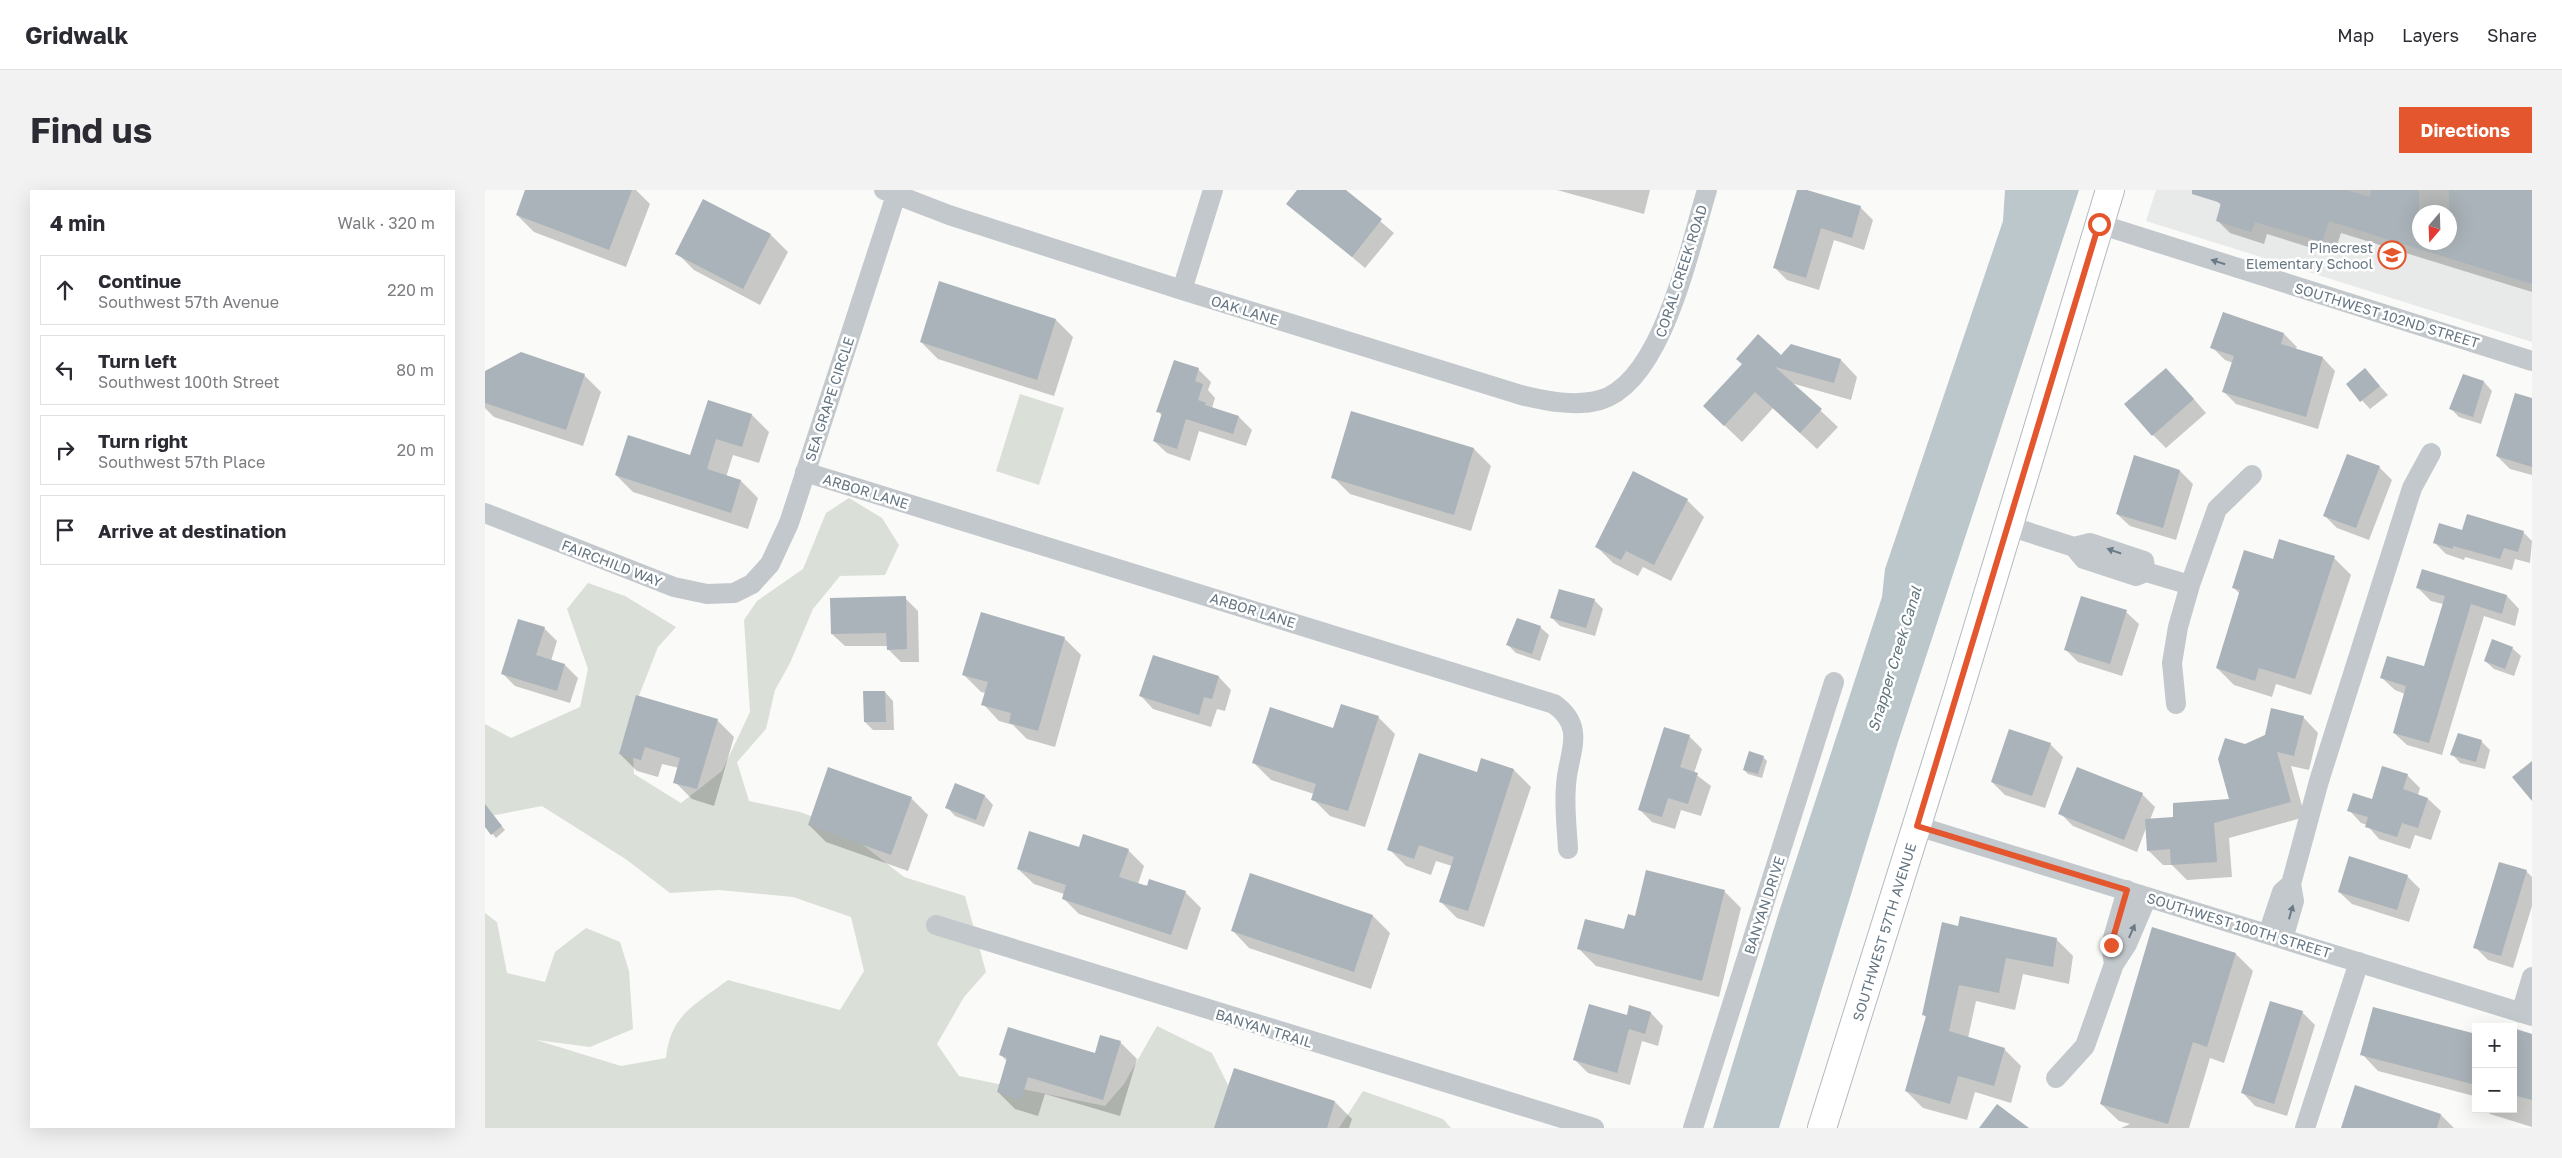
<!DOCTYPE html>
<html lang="en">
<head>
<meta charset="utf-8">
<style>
  body { margin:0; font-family:"Golos Text",sans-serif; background:#f2f2f3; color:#2b2b33 }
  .controls { position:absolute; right:15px; bottom:15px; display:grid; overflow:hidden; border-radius:0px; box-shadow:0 5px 20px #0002 }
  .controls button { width:45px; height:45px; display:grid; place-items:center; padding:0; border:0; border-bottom:1px solid #e1e1e2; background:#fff; color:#2b2b33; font:25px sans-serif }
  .compass { position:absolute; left:1927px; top:15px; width:45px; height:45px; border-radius:50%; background:#fff; box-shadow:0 5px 20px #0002; rotate:199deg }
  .stop { position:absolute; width:15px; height:15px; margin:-11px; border:4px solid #e4572e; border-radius:50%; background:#fff }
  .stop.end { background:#e4572e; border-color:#fff; box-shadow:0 1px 5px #0008 }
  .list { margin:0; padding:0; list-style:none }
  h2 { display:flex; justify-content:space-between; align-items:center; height:65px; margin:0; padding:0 20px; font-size:21px }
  h2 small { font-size:16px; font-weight:400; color:#7c7c81 }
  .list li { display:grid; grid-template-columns:32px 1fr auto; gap:15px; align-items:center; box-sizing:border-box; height:70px; margin:0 10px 10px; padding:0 10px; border:1px solid #e1e1e2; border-radius:0px }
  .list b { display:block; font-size:19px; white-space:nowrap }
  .list p { margin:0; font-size:16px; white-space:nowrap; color:#7c7c81 }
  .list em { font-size:16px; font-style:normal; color:#7c7c81 }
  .icon { flex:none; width:28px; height:28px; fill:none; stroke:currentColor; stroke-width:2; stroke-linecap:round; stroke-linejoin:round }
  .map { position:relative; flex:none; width:2047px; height:938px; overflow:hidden; border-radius:0px }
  header { display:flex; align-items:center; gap:30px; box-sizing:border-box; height:70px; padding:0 25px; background:#fff; border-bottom:1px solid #e1e1e2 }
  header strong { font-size:24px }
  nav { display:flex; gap:28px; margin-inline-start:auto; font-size:18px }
  .intro { display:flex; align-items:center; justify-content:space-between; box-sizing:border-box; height:120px; padding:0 30px }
  h1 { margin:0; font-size:35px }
  .button { padding:12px 22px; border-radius:0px; background:#e4572e; color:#fff; font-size:18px; font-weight:700 }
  main { display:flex; gap:30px; padding:0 30px }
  aside { flex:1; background:#fff; border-radius:0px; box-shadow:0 5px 20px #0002 }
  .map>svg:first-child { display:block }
</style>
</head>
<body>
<header>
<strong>Gridwalk</strong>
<nav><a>Map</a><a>Layers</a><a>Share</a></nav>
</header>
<div class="intro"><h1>Find us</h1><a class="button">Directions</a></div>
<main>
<aside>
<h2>4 min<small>Walk · 320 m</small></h2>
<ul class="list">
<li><svg class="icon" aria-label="ahead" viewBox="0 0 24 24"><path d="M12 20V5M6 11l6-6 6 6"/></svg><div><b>Continue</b><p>Southwest 57th Avenue</p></div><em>220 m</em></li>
<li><svg class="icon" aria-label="left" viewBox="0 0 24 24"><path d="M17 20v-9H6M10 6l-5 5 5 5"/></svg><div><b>Turn left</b><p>Southwest 100th Street</p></div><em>80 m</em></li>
<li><svg class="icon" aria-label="right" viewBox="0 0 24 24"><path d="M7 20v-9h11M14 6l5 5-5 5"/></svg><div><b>Turn right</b><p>Southwest 57th Place</p></div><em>20 m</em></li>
<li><svg class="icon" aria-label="arrive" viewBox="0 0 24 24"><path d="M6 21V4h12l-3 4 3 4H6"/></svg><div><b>Arrive at destination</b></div></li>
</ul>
</aside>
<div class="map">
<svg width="2047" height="938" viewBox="0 0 2047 938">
  <rect width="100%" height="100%" fill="#fafaf8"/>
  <path fill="#e8e9e9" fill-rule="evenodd" d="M 1671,0 L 2047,0 L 2047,152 L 1661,31 ZM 1934,22 L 1964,22 L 1964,52 L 1934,52 Z"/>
  <path fill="#dadfd7" d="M 535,204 L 579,218 L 554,295 L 511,281 Z
    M 364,308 L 397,328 L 414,355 L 400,385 L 355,386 L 328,419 L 305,473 L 290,500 L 281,539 L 252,572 L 264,611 L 315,622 L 355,637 L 419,687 L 480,706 L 501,782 L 479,807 L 452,854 L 474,886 L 620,916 L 639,894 L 672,836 L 727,863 L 747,903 L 744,938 L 0,938 L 0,723 L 12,732 L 22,783 L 60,792 L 70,762 L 101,738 L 135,752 L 144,781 L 148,839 L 105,857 L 51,850 L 136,876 L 181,868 C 185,825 211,814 243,790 L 355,820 L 379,781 L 366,727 L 308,707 L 234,700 L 185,703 L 142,670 L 57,616 L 0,627 L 0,534 L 26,548 L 95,517 L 103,479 L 82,419 L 103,393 L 140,406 L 191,437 L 173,457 L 146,526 L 149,584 L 196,613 L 237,581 L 265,522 L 259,430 L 272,411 L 318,379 L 341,323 Z
    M 878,901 L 958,929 L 966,938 L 854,938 Z"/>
  <path fill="#bbc7cb" d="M 1520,0 L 1594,0 L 1413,552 L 1294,938 L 1228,938 L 1294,722 L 1397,407 L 1400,379 L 1518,31 Z"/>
  <path fill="#0003" fill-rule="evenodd" d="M 42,0 L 151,0 L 165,14 L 141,77 L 49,42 L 32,25 Z
    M 814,0 L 859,0 L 909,43 L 880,78 L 803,13 Z
    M 1072,0 L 1165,0 L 1159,24 Z
    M 1313,0 L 1375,17 L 1388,30 L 1379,60 L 1349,50 L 1334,100 L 1302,90 L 1290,78 Z
    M 1734,0 L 2047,0 L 2047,102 L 1856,43 L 1849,65 L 1782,44 L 1779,54 L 1745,43 L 1732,30 L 1737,16 L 1731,10 ZM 1934,22 L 1964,22 L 1964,52 L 1934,52 Z
    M 286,45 L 303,62 L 275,115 L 209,80 L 192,63 Z
    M 1738,124 L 1799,144 L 1812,157 L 1810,160 L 1838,168 L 1850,181 L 1833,239 L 1751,214 L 1738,201 L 1748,173 L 1740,170 L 1727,157 Z
    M 571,130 L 588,147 L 569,206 L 453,169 L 436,152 Z
    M 1297,167 L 1356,170 L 1372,187 L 1366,210 L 1306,193 L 1353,237 L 1332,259 L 1288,218 L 1257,252 L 1237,233 Z
    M 713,179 L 726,192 L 723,200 L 730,208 L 727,218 L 754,227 L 767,240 L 761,256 L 714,241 L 705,271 L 682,263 L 669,251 L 677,226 L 673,221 Z
    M 1880,180 L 1903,205 L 1885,219 L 1862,194 Z
    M 99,185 L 116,202 L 98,256 L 9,227 L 0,218 L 0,186 Z
    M 1979,186 L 1999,192 L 2007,201 L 1996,234 L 1974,227 L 1966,219 Z
    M 1694,192 L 1721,223 L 1681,258 L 1668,245 Z
    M 2047,209 L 2047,285 L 2025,279 L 2012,266 Z
    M 224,211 L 267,225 L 284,242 L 274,273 L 248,265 L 241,287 L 256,291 L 273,308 L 263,339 L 148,302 L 131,285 L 206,267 Z
    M 989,259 L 1006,276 L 986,341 L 865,304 L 848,287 Z
    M 1650,267 L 1695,281 L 1708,294 L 1691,350 L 1645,336 L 1632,324 Z
    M 1894,277 L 1907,290 L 1884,350 L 1852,338 L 1839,325 Z
    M 1202,310 L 1219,327 L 1186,391 L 1158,377 L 1153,386 L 1128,373 L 1111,356 Z
    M 1978,342 L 2038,342 L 2047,351 L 2045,373 L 2030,369 L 2027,380 L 1980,367 L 1979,370 L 1961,364 L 1949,352 Z
    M 1849,368 L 1866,385 L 1826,505 L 1791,494 L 1787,507 L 1749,495 L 1732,478 L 1755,404 L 1748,397 L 1788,371 Z
    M 1933,398 L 2022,406 L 2034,419 L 2030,436 L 1999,426 L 1957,565 L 1922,555 L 1909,543 L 1920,504 L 1910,500 L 1897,488 L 1940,478 L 1958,414 L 1946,411 Z
    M 420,408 L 433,421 L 434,472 L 416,472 L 403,459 L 403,456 L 360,456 L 347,444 Z
    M 1109,410 L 1118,419 L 1110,446 L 1075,436 L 1067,428 Z
    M 1641,422 L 1654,434 L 1637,486 L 1593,472 L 1580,459 Z
    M 1055,437 L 1064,445 L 1055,471 L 1031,463 L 1023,455 Z
    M 59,438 L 72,451 L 66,471 L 80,475 L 93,488 L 85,513 L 30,496 L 17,483 Z
    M 579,448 L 596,465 L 570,557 L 542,549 L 528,535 L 514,531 L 498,514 L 501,503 L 496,502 L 479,485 Z
    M 2027,458 L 2036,466 L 2029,486 L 2009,479 L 2000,471 Z
    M 734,487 L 746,500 L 740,521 L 732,519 L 726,537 L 668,519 L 656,506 Z
    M 400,502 L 408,511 L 409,540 L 388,540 L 380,532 Z
    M 893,527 L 910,544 L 880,637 L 845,626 L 828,609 L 829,604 L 786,590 L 769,573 L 849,539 Z
    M 1818,527 L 1833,543 L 1824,580 L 1806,576 L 1820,627 L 1744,648 L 1747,687 L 1702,690 L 1687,675 L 1678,675 L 1663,660 L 1661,638 L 1652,662 L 1588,636 L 1575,623 L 1657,604 L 1670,617 L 1665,630 L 1690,628 L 1746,610 L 1761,555 Z
    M 232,530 L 249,547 L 229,616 L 207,609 L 190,592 L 194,578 L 177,574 L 173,587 L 152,581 L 135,564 Z
    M 1204,546 L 1217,559 L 1209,583 L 1226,596 L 1216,626 L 1196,620 L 1190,639 L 1167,632 L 1154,619 Z
    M 1996,551 L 2005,560 L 2000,579 L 1975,573 L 1967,564 Z
    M 1565,554 L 1578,567 L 1560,618 L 1520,605 L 1507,592 Z
    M 1278,567 L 1282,571 L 1277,588 L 1263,584 L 1259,580 Z
    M 997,570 L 1029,580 L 1046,597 L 999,737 L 972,728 L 955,711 L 967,676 L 951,671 L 946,685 L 921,676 L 904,659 L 992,583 Z
    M 1922,585 L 1935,598 L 1933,605 L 1943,609 L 1956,621 L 1946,650 L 1930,645 L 1925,659 L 1894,649 L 1882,635 L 1876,633 L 1864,620 L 1887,611 Z
    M 471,595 L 500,606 L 508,615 L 499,637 L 470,626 L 462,617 Z
    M 426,608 L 443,625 L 423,681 L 341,652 L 324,635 Z
    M 0,621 L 6,623 L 20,640 L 11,648 L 0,635 Z
    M 643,660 L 659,676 L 653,694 L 700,702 L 716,718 L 702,760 L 594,724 L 578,708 L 579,704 L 549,694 L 533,679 Z
    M 2041,681 L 2047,687 L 2047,716 L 2028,778 L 2003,770 L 1990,757 Z
    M 1922,686 L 1935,699 L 1924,732 L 1867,714 L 1854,702 Z
    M 1239,701 L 1256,718 L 1234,807 L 1111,776 L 1094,759 L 1140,741 L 1151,727 Z
    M 888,726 L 905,743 L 886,799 L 764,758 L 748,741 Z
    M 1474,737 L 1571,749 L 1588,766 L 1584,794 L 1538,784 L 1530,820 L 1491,811 L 1483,848 L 1519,859 L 1536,876 L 1526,913 L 1490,902 L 1482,930 L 1438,918 L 1421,901 L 1442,828 L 1439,825 Z
    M 1751,764 L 1768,781 L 1739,873 L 1725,868 L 1704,938 L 1636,938 L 1645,934 L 1634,931 L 1616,914 Z
    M 1817,822 L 1830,835 L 1802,926 L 1770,916 L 1758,903 Z
    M 1166,823 L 1178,836 L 1173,856 L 1157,851 L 1145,895 L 1103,883 L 1090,870 L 1142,827 Z
    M 2028,839 L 2047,845 L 2047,937 L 2005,924 L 2001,919 L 2028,919 Z
    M 1991,845 L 1991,909 L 1989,906 L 1893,881 L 1877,864 Z
    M 635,852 L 652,869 L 635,926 L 560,904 L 553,926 L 530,919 L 513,902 L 523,872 L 516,865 L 610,864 Z
    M 750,879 L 850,912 L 867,929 L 864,938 L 731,938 Z
    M 1871,897 L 1956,925 L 1969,938 L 1858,938 Z"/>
  <path fill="#aab3b9" d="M 40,0 L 147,0 L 124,60 L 31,25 Z
    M 812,0 L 861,0 L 897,29 L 867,67 L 801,14 Z
    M 1312,0 L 1322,0 L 1376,16 L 1367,48 L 1336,38 L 1321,88 L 1288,78 Z
    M 1707,0 L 1861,0 L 1885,7 L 1886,0 L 1934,0 L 1934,52 L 1964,52 L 1964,0 L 2047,0 L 2047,94 L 1844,31 L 1837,52 L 1770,32 L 1766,42 L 1731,31 L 1736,13 L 1707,4 Z
    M 218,9 L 286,44 L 258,99 L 190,64 Z
    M 454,91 L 571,129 L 552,190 L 435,152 Z
    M 1738,122 L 1799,143 L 1796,154 L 1838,167 L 1821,227 L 1737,202 L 1749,166 L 1725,158 Z
    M 1273,144 L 1296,165 L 1306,154 L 1356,169 L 1349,193 L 1290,177 L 1337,219 L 1315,243 L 1270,202 L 1239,236 L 1218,216 L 1257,174 L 1251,169 Z
    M 36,162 L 100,184 L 81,240 L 0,213 L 0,181 Z
    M 689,170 L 714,178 L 710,191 L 718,194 L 713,210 L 721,213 L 720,215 L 754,226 L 748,244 L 701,229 L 692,259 L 668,251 L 677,223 L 671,222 Z
    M 1681,178 L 1709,209 L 1667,246 L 1639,214 Z
    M 1880,178 L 1895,196 L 1875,212 L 1861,194 Z
    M 1978,184 L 1999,191 L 1988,227 L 1964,219 Z
    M 2030,203 L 2047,208 L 2047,277 L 2011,266 Z
    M 223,210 L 267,224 L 257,257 L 231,249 L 222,279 L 256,290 L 246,323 L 130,285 L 143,245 L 205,265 Z
    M 866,221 L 989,258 L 969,325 L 846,288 Z
    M 1862,264 L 1895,276 L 1871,338 L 1838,326 Z
    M 1649,265 L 1695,280 L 1678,338 L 1631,324 Z
    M 1148,281 L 1203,309 L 1169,375 L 1141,361 L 1136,370 L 1110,357 Z
    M 1982,324 L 2039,341 L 2033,362 L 2019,358 L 2015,369 L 1968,356 L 1968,359 L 1948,353 L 1954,333 L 1977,340 Z
    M 1794,349 L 1850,366 L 1810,489 L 1774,478 L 1770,491 L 1731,478 L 1755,400 L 1747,398 L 1759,360 L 1788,369 Z
    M 1937,379 L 2022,405 L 2017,424 L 1986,414 L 1944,553 L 1908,543 L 1921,496 L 1895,488 L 1902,466 L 1939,476 L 1960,406 L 1931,398 Z
    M 1074,399 L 1110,409 L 1101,438 L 1065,428 Z
    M 421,406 L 422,459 L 402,460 L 401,443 L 346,444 L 345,408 Z
    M 1596,406 L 1642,420 L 1625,474 L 1579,460 Z
    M 496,422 L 580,447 L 553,541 L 524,533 L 526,523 L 496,515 L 503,492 L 477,485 Z
    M 1032,428 L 1056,436 L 1047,464 L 1021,455 Z
    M 33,429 L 60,437 L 51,465 L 80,474 L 72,501 L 16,484 Z
    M 2007,449 L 2028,457 L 2020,479 L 1999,471 Z
    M 668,465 L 734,486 L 727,509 L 719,507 L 714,525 L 654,506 Z
    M 378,501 L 400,501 L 401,532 L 379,532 Z
    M 151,505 L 233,529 L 212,599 L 188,593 L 195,568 L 160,557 L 156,570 L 134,564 Z
    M 856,514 L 894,526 L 863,621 L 826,610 L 831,594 L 767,573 L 785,517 L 848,538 Z
    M 1786,518 L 1819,526 L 1809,566 L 1792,562 L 1806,612 L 1729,633 L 1732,672 L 1686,675 L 1685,659 L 1662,661 L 1660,629 L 1688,627 L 1688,613 L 1744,609 L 1733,569 L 1740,548 L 1760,554 L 1780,545 Z
    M 1179,537 L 1205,545 L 1195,577 L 1213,583 L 1203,614 L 1183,608 L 1177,627 L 1153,620 Z
    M 1524,539 L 1566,553 L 1547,606 L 1506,592 Z
    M 1973,543 L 1997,550 L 1991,572 L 1965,565 Z
    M 1264,561 L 1279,566 L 1273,584 L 1258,580 Z
    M 934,563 L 992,582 L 996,568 L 1029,579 L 983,721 L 954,712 L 969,667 L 934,655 L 929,669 L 902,660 Z
    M 2047,571 L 2047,611 L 2027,587 Z
    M 1897,576 L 1923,584 L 1918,599 L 1943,608 L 1933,638 L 1917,633 L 1912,647 L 1880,637 L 1883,627 L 1862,621 L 1868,603 L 1887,609 Z
    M 343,577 L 427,607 L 406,665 L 323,635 Z
    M 1592,577 L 1658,603 L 1639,650 L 1573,624 Z
    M 470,593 L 500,605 L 491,630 L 460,618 Z
    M 0,614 L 17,636 L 6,645 L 0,637 Z
    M 544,641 L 594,657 L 598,644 L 644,659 L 634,687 L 662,696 L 664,689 L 701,701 L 686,745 L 577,709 L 581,695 L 532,679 Z
    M 1864,666 L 1923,685 L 1912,720 L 1853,702 Z
    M 2014,672 L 2042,680 L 2016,766 L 1988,758 Z
    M 1161,680 L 1240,700 L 1217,791 L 1092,759 L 1100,729 L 1139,739 L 1143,724 L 1150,726 Z
    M 765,683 L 888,725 L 869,782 L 746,741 Z
    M 1475,726 L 1572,748 L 1568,777 L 1521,768 L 1514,803 L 1474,795 L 1464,841 L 1520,858 L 1509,896 L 1473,886 L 1465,914 L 1420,901 L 1441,826 L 1437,825 L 1457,732 L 1473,736 Z
    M 1667,737 L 1751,763 L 1722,857 L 1708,852 L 1683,934 L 1615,914 Z
    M 1785,811 L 1818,821 L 1789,914 L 1756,903 Z
    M 1104,814 L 1142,825 L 1144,815 L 1166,822 L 1160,844 L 1144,839 L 1132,883 L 1088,870 Z
    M 1888,817 L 1991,844 L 1991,895 L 1875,865 Z
    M 523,837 L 610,863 L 615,845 L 636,851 L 618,910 L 543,887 L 536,910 L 512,902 L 522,868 L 514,865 Z
    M 2028,838 L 2047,844 L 2047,910 L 2028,905 Z
    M 749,878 L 850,911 L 842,938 L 729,938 Z
    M 1870,895 L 1956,924 L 1952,938 L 1856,938 Z
    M 1512,914 L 1544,938 L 1494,938 Z"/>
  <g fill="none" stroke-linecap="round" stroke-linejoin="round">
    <g stroke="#b3babf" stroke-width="30">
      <path id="secondary" d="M 1337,938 L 1472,507 L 1625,0"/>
    </g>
    <path stroke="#c3c8cc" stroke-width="20" d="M 399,0 L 464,25 L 697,100 L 1036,205 C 1061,211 1090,217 1115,210 C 1178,192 1205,55 1222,0
      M 1614,34 L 2047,171
      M 697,100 L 728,0
      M 320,282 L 1069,514 C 1103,538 1082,565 1081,596 C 1079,617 1082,639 1083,659
      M 0,323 L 189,397 L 222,404 L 249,403 L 267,394 L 285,374 L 304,333 L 411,5
      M 1524,336 L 1589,357 L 1599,369 L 1651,386 L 1661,382 L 1705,395
      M 1589,357 L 1605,353 L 1659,371 L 1661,382
      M 1691,514 L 1687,473 L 1693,437 L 1705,395 L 1732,319 L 1767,285
      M 1432,636 L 2047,826
      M 451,735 L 1109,938
      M 1783,744 L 1797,702 L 1806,694
      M 1798,749 L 1809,711 L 1806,694 L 1834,591 L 1927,298 L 1946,263
      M 1629,774 L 1626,755 L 1642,700
      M 2036,823 L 2047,787
      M 1571,888 L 1600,856 L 1629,774 L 1642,754 L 1662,707
      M 1208,938 L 1349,492
      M 1820,938 L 1874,772"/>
    <use href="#secondary" stroke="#fff" stroke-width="28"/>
  </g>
  <defs><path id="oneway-solid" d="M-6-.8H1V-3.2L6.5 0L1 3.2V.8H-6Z" transform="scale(1.25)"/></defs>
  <g fill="#6a7a87">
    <use href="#oneway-solid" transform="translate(1733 72) rotate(-162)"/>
    <use href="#oneway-solid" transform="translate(1629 361) rotate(-161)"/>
    <use href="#oneway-solid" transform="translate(1806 722) rotate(-74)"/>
    <use href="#oneway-solid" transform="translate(1647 741) rotate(-66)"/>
  </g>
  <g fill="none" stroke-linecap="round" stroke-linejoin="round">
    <path stroke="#e4572e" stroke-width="6" d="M 1614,34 L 1432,636 L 1642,700 L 1626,755"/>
  </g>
  <defs>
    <g id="school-ring" transform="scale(1.4375)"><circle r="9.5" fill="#fff" stroke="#e4572e" stroke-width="1.5"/><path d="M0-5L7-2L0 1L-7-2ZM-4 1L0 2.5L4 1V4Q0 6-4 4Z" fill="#e4572e"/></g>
  </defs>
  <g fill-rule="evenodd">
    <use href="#school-ring" x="1907" y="65"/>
  </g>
  <g text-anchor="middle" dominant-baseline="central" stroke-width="5" stroke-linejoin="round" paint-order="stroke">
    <g font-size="14" fill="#657683" stroke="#fff" text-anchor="end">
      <text x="1888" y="57">Pinecrest<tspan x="1888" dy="16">Elementary School</tspan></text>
    </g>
    <g font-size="14" fill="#657683" stroke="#fff">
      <text transform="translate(1196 81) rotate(-72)">CORAL CREEK ROAD</text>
      <text transform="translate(760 120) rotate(17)">OAK LANE</text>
      <text transform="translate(1902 125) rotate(17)">SOUTHWEST 102ND STREET</text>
      <text transform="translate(344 209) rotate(-72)">SEA GRAPE CIRCLE</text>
      <text transform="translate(381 301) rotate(17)">ARBOR LANE</text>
      <text transform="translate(127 373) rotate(21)">FAIRCHILD WAY</text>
      <text transform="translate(768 420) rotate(17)">ARBOR LANE</text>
      <text transform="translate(1279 715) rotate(-72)">BANYAN DRIVE</text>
      <text transform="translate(1754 735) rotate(17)">SOUTHWEST 100TH STREET</text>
      <text transform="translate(1399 742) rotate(-73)">SOUTHWEST 57TH AVENUE</text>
      <text transform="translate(779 838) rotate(17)">BANYAN TRAIL</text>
    </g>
    <g font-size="15" font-style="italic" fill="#60757c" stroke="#fff">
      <text transform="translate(1409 469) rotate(-73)">Snapper Creek Canal</text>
    </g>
  </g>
</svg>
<div class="controls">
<button>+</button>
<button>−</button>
</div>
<svg class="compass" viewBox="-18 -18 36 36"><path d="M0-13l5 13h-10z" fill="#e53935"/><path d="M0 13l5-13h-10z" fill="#7c7c81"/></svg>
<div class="stop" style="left:1614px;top:34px"></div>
<div class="stop end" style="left:1626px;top:755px"></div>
</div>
</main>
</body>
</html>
